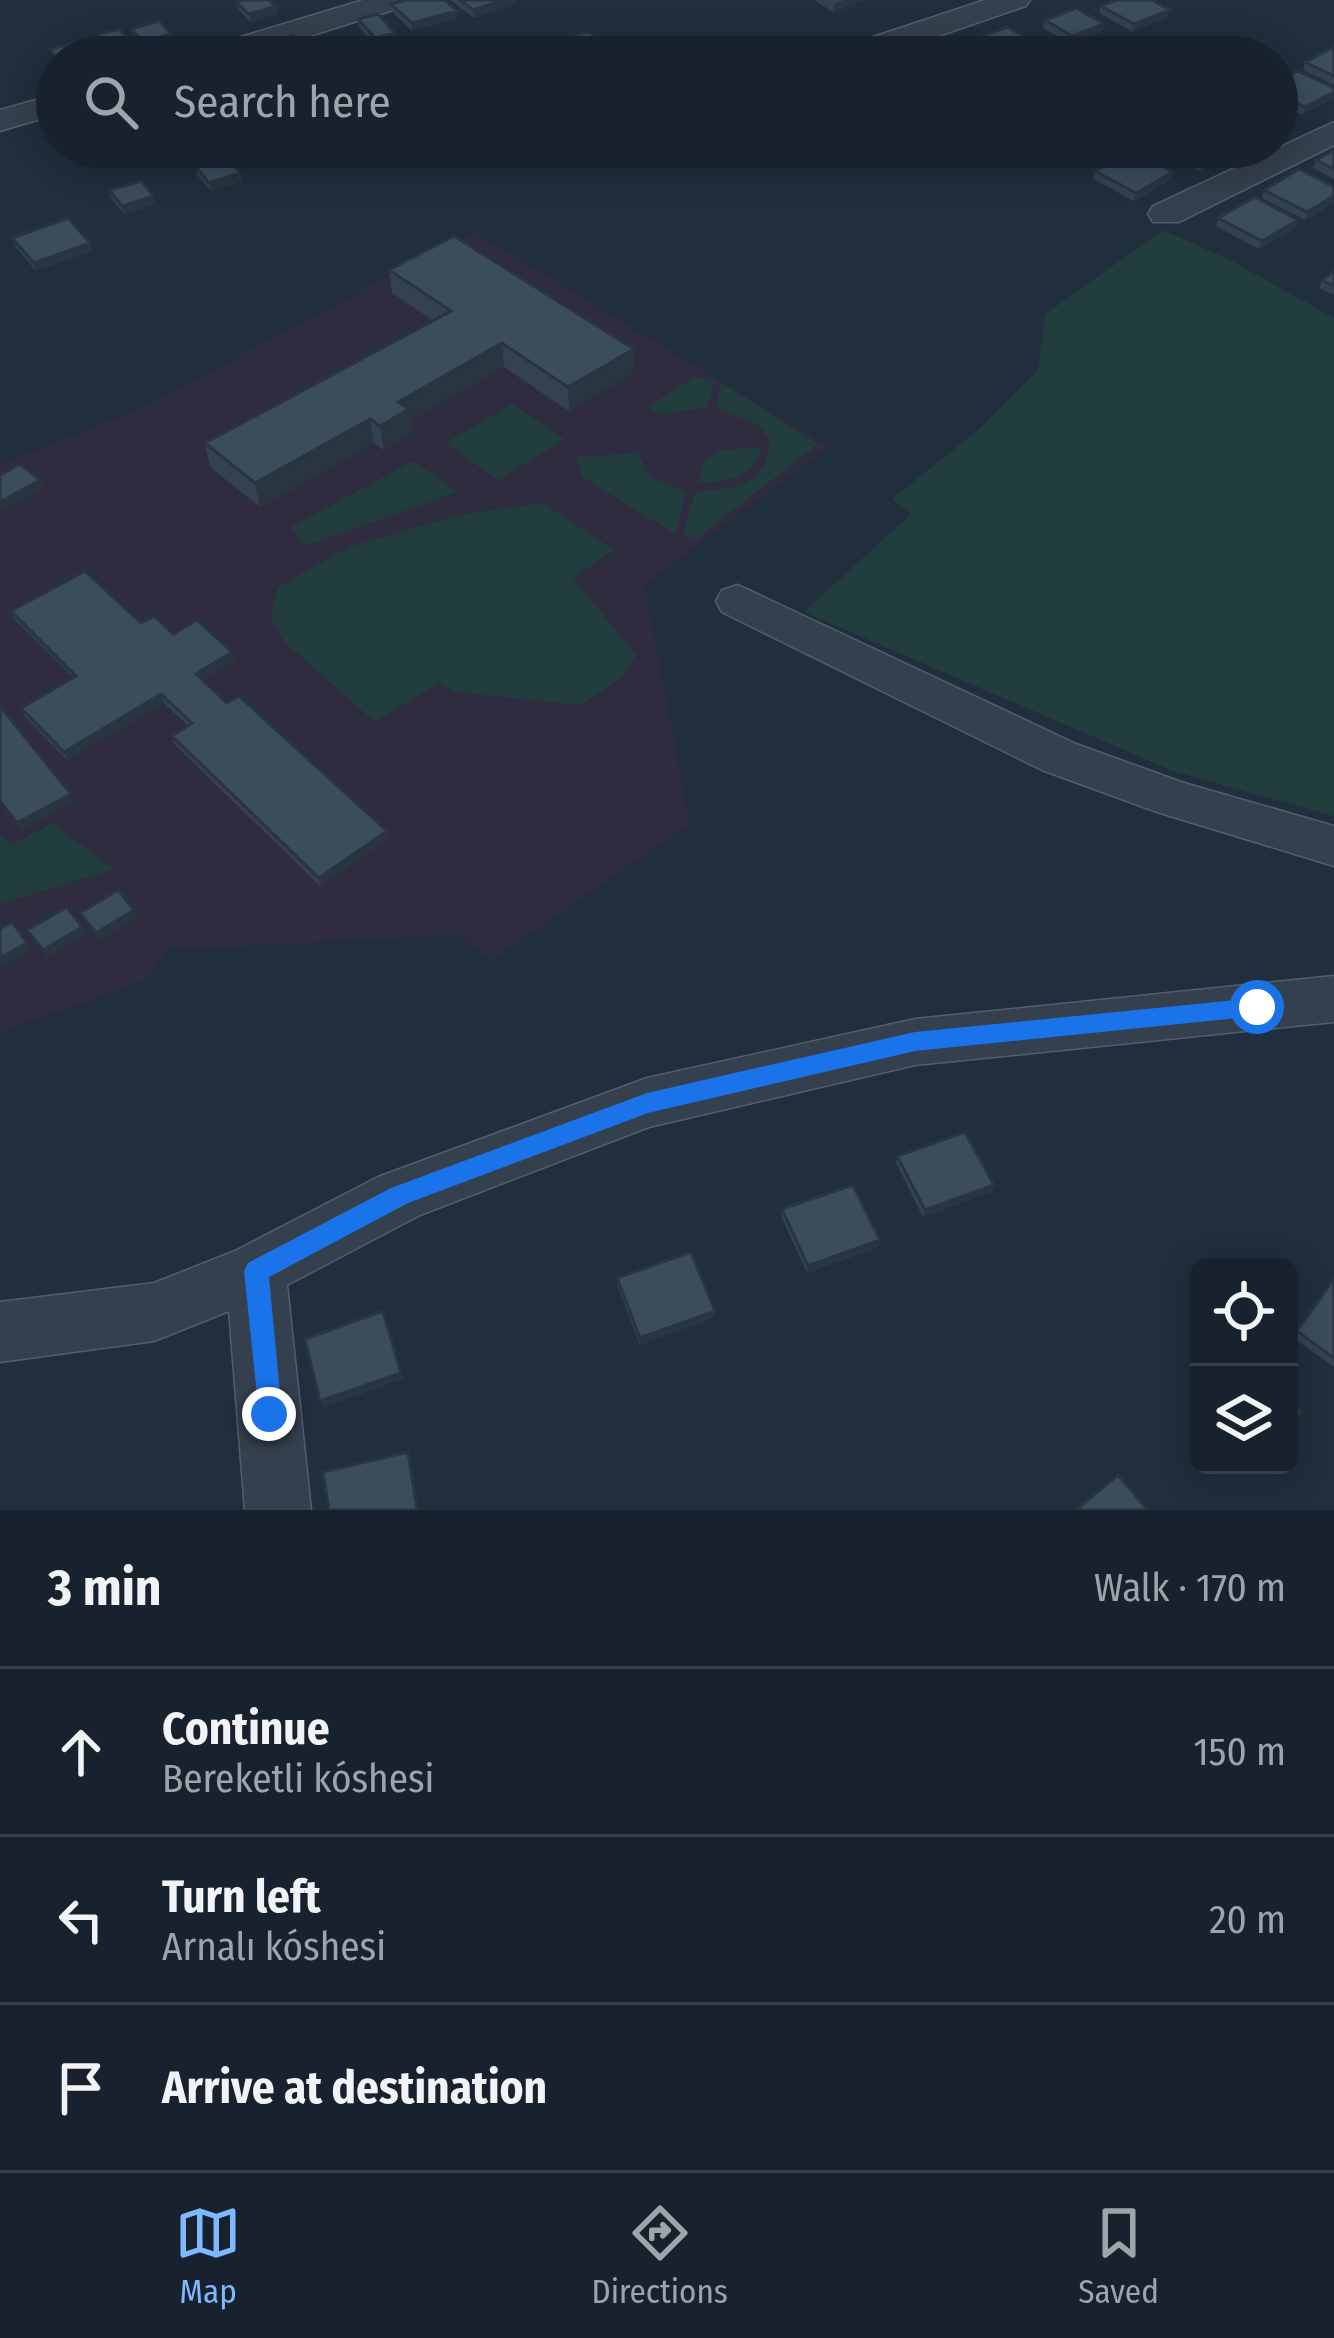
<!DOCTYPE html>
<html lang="en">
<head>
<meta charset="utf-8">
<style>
  body { margin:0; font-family:"Fira Sans Condensed",sans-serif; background:#212a36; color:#f1f3f6 }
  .controls { position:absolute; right:36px; bottom:36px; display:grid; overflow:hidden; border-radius:18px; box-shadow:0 6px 30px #0003 }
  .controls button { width:108px; height:108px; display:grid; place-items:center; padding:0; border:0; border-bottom:3px solid #363f4a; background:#18222e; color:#f1f3f6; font:60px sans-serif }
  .stop { position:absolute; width:36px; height:36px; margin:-27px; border:9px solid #1a73e8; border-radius:50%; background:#fff }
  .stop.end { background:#1a73e8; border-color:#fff; box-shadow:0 3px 12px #0008 }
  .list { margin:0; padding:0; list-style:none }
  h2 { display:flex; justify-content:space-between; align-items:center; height:156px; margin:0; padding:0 48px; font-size:51px }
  h2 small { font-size:39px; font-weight:400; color:#9fa4aa }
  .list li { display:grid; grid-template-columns:78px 1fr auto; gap:36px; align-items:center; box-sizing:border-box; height:168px; padding:0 48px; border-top:3px solid #363f4a }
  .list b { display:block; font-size:45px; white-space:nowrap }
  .list p { margin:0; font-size:39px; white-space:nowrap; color:#9fa4aa }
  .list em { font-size:39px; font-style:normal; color:#9fa4aa }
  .icon { flex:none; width:66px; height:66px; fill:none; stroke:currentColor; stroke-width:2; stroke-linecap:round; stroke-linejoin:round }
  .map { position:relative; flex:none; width:1334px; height:1510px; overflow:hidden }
  .search { position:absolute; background:#18222e; box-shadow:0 6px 30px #0003; left:36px; right:36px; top:36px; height:132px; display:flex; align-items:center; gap:30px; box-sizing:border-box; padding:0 42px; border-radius:66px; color:#9fa4aa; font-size:45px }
  .sheet { height:660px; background:#18222e }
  nav { display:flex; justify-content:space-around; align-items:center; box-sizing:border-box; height:168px; border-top:3px solid #363f4a; background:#18222e; font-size:33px; color:#9fa4aa }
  nav a { display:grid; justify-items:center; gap:6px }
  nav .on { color:#7eb8ff }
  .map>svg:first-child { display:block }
</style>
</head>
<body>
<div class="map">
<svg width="1334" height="1510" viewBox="0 0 1334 1510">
  <rect width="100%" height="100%" fill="#202e3d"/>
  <path fill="#2e2c3e" d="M 473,231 L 829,447 L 645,585 L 690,824 L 491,961 L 459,935 L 168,950 L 145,981 L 0,1032 L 0,464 L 142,408 Z"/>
  <path fill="#223d3e" d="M 1163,230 L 1228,259 L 1334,318 L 1334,816 L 1173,771 L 804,612 L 911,514 L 892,499 L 979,429 L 1038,370 L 1045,314 Z
    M 694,377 L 714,380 L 707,408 L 660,414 L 648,407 Z
    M 721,383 L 818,444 L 695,540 L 683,534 L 695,492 C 736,487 763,489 771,441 L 757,424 L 717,408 Z
    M 512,404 L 565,440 L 498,480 L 445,443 Z
    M 762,447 C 755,479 727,482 698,483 L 703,461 L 722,450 Z
    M 638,453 L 649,476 L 686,492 L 675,534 L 582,477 L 576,457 Z
    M 413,461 L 458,492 L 305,546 L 291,527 Z
    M 543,503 L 614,550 L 573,578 L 636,655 L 621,679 L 580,705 L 455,692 L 439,683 L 375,722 L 284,642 L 270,616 L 278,587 L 349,547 L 462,514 Z
    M 52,823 L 114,869 L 0,904 L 0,835 L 13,844 Z"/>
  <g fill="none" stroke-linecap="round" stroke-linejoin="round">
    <g stroke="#525e6b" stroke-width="3">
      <path id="minor" d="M 363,0 L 410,0 L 406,6 L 242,57 L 193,57 L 198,50 Z
        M 985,0 L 1030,0 L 1026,6 L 877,57 L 856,57 L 850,50 L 855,43 Z
        M 57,94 L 57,114 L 0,131 L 0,110 Z
        M 1334,122 L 1334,145 L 1179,222 L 1153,222 L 1148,214 L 1153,206 Z
        M 738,585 L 1076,744 L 1184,783 L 1334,826 L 1334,866 L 1157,812 L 1042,770 L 722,612 L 716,601 L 722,590 Z
        M 1334,976 L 1334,1022 L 915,1065 L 649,1127 L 420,1215 L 287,1285 L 311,1510 L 245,1510 L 229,1311 L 154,1341 L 0,1362 L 0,1302 L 154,1283 L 235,1251 L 378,1177 L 647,1078 L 915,1019 Z"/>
    </g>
    <use href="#minor" fill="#34404d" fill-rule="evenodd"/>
  </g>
  <path fill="#334150" d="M 450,0 L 516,0 L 516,4 L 474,18 Z
    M 814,0 L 866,0 L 833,12 Z
    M 236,2 L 276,6 L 277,14 L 250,22 L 238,9 Z
    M 391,4 L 457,11 L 458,18 L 412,31 L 392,12 Z
    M 1101,6 L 1168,17 L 1132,32 L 1099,13 Z
    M 358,19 L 396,41 L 376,46 L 359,27 Z
    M 1045,20 L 1104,24 L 1102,31 L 1071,44 L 1043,28 Z
    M 131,29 L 173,42 L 144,50 L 133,37 Z
    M 569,37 L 609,51 L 609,57 L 581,57 L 569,45 Z
    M 968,41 L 1038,54 L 1030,57 L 980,57 L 967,49 Z
    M 1334,47 L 1334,85 L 1303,70 L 1305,62 Z
    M 1277,82 L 1334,88 L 1303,115 L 1277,103 Z
    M 1160,147 L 1236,147 L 1235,151 L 1200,171 L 1159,150 Z
    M 1334,150 L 1334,179 L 1313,168 L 1316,160 Z
    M 196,167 L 240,173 L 242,181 L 211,191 L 197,175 Z
    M 1095,171 L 1173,172 L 1171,180 L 1134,201 L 1093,179 Z
    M 1334,187 L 1334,203 L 1305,220 L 1262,198 L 1264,190 Z
    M 109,190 L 156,204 L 124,214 L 111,198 Z
    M 1218,218 L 1298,220 L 1296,228 L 1259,249 L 1216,226 Z
    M 12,238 L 90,243 L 92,251 L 36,271 L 15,246 Z
    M 389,270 L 634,349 L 634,372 L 569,411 L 504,367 L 410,420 L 412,433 L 384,450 L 374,443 L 260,507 L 210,467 L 205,443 L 433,320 L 392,293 Z
    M 1334,271 L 1334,295 L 1319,288 L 1322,280 Z
    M 11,611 L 141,623 L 232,652 L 235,661 L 202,680 L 388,839 L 320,886 L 174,744 L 172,736 L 188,726 L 164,703 L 67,760 L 24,716 L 21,708 L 73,677 L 14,619 Z
    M 897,1156 L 994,1185 L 992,1192 L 923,1217 L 896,1163 Z
    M 782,1209 L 880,1240 L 878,1247 L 807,1273 L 781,1216 Z
    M 617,1278 L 715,1311 L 715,1317 L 640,1345 L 617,1285 Z
    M 1334,1279 L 1334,1367 L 1293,1338 Z
    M 1199,1396 L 1199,1419 L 1189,1408 L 1192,1402 Z"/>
  <path fill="#293541" d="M 504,0 L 516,0 L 516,4 L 474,18 L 473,10 Z
    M 845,0 L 866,0 L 833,12 L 834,4 Z
    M 276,6 L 277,14 L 250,22 L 249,14 Z
    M 1170,10 L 1168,17 L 1132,32 L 1134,24 Z
    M 457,11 L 458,18 L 412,31 L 412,23 Z
    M 1104,24 L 1102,31 L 1071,44 L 1072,36 Z
    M 395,33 L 396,41 L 376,46 L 375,38 Z
    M 171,34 L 173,42 L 144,50 L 143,42 Z
    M 1039,46 L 1038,54 L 1030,57 L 1010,57 Z
    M 134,48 L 136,56 L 113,57 L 112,53 Z
    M 1334,92 L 1334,98 L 1303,115 L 1305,107 Z
    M 1293,113 L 1291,121 L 1277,129 L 1277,122 Z
    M 324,147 L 325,154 L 302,160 L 300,152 Z
    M 1230,147 L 1236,147 L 1235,151 L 1200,171 L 1202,163 Z
    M 1173,172 L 1171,180 L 1134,201 L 1136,193 Z
    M 240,173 L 242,181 L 211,191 L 209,183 Z
    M 154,196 L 156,204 L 124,214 L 122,206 Z
    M 1334,196 L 1334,203 L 1305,220 L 1307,212 Z
    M 1298,220 L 1296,228 L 1259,249 L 1262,241 Z
    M 90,243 L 92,251 L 36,271 L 34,263 Z
    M 502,343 L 504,367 L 410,420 L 412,433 L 384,450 L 380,426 L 398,402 Z
    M 634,349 L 634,372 L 569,411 L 568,387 Z
    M 370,419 L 374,443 L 260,507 L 255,483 Z
    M 40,480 L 43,488 L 0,512 L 0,502 Z
    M 232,652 L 235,661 L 198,682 L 196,674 Z
    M 161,694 L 164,703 L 67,760 L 64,752 Z
    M 71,794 L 74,802 L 20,831 L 17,823 Z
    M 387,831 L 388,839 L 320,886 L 319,878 Z
    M 134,910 L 137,918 L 99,941 L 96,933 Z
    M 82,927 L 86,935 L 46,958 L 43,950 Z
    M 27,943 L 31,950 L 0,968 L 0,958 Z
    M 994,1185 L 992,1192 L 923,1217 L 925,1210 Z
    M 880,1240 L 878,1247 L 807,1273 L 808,1266 Z
    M 715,1311 L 715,1317 L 640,1345 L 640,1338 Z
    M 401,1373 L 403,1379 L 323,1408 L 320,1401 Z"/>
  <path fill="#3b4c5d" stroke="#293541" stroke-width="3" d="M 243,0 L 269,0 L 276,6 L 249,14 L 236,2 Z
    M 407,0 L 445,0 L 457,11 L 412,23 L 391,4 Z
    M 460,0 L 504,0 L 473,10 Z
    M 1116,0 L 1152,0 L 1170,10 L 1134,24 L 1101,6 Z
    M 1076,8 L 1104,24 L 1072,36 L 1045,20 Z
    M 378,14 L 395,33 L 375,38 L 358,19 Z
    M 159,21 L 171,34 L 143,42 L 131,29 Z
    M 1008,27 L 1039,46 L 1010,57 L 994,57 L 968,41 Z
    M 120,29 L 134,48 L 112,53 L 98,34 Z
    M 589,32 L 609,51 L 589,57 L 569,37 Z
    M 292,35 L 315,55 L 307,57 L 253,57 L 246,50 Z
    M 72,44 L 81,57 L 57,57 L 57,60 L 50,49 Z
    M 1334,47 L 1334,76 L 1305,62 Z
    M 1298,71 L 1334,88 L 1334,92 L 1305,107 L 1277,94 L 1277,82 Z
    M 1277,106 L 1293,113 L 1277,122 Z
    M 296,147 L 320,147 L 300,152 Z
    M 1172,147 L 1230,147 L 1202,163 Z
    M 1334,150 L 1334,169 L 1316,160 Z
    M 1132,151 L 1173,172 L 1136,193 L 1095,171 Z
    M 226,158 L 240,173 L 209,183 L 196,167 Z
    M 1299,169 L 1334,187 L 1334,196 L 1307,212 L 1264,190 Z
    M 141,181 L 154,196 L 122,206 L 109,190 Z
    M 1255,197 L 1298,220 L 1262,241 L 1218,218 Z
    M 68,218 L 90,243 L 34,263 L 12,238 Z
    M 454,236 L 634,349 L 568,387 L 502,343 L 398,402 L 409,409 L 380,426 L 370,419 L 255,483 L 205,443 L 451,311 L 389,270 Z
    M 1334,271 L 1334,286 L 1322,280 Z
    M 20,464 L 40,480 L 0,502 L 0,475 Z
    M 85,571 L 141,623 L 154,616 L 173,634 L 197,620 L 232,652 L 196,674 L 227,703 L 239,696 L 387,831 L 319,878 L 172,736 L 192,723 L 161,694 L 64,752 L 21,708 L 76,676 L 11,611 Z
    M 0,706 L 71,794 L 17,823 L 0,801 Z
    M 118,890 L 134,910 L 96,933 L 80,913 Z
    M 67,907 L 82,927 L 43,950 L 27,930 Z
    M 12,922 L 27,943 L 0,958 L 0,929 Z
    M 965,1132 L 994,1185 L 925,1210 L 897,1156 Z
    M 853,1185 L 880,1240 L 808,1266 L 782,1209 Z
    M 691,1252 L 715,1311 L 640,1338 L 617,1278 Z
    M 1334,1279 L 1334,1358 L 1297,1331 Z
    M 383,1311 L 401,1373 L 320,1401 L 305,1339 Z
    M 1289,1398 L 1302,1412 L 1289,1423 Z
    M 408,1452 L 417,1510 L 329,1510 L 323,1472 Z
    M 1118,1475 L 1148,1510 L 1076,1510 Z"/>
  <path fill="#1a73e8" d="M 1257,998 L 1268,1007 L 1257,1016 L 915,1051 L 648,1113 L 408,1203 L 269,1277 L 282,1414 L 278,1424 L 269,1427 L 260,1424 L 244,1271 L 248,1263 L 391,1188 L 647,1093 L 915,1032 Z"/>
</svg>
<div class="controls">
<button><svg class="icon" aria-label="locate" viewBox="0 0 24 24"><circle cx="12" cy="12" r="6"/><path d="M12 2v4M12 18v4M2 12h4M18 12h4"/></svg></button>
<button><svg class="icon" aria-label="layers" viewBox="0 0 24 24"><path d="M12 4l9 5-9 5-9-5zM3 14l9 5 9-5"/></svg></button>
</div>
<div class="stop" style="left:1257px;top:1007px"></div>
<div class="stop end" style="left:269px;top:1414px"></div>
<div class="search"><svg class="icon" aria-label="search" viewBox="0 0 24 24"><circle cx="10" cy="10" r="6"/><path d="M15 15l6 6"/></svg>Search here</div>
</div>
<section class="sheet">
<h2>3 min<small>Walk · 170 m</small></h2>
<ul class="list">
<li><svg class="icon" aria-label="ahead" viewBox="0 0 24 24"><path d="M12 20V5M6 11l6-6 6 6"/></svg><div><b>Continue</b><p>Bereketli kóshesi</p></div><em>150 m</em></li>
<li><svg class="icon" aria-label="left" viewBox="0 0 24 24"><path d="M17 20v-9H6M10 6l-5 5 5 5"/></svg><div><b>Turn left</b><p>Arnalı kóshesi</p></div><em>20 m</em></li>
<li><svg class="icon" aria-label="arrive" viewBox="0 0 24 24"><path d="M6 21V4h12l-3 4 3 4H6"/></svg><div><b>Arrive at destination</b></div></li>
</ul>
</section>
<nav>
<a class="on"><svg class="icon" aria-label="map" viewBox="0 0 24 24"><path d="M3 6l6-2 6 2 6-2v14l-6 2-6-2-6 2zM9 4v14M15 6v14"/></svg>Map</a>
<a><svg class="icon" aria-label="directions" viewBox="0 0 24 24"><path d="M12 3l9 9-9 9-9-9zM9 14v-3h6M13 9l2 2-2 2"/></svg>Directions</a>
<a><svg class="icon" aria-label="saved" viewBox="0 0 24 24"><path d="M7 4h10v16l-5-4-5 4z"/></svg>Saved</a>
</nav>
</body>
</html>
